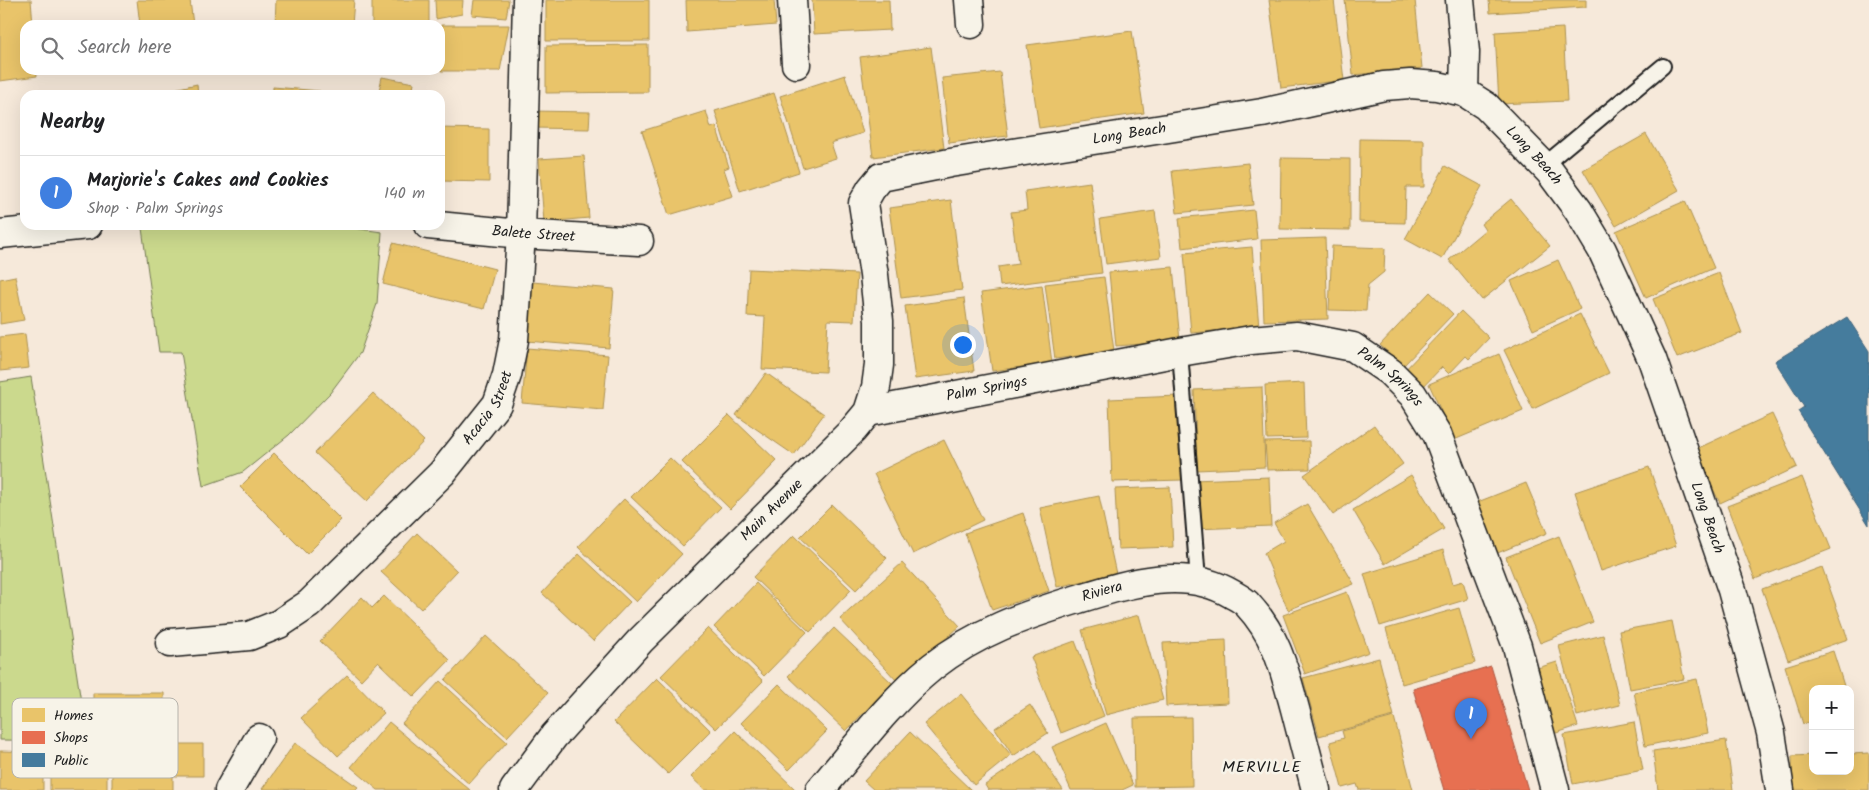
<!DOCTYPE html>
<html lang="en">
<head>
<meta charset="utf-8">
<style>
  body { margin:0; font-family:Kalam,sans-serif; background:#f6f6f6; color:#202124 }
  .controls { position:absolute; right:15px; bottom:15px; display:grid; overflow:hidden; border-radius:10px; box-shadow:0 5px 20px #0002 }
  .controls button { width:45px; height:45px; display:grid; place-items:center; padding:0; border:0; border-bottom:1px solid #e0e0e0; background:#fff; color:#202124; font:25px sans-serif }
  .you { position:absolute; left:962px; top:344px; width:18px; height:18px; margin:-12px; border:4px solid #fff; border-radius:50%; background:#1a73e8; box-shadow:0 0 0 8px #1a73e833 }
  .badge { display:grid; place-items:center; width:32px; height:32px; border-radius:50%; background:#7c3aed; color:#fff; font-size:16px; font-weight:700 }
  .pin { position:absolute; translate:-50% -41px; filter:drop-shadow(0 1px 2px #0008) }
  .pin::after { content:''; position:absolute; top:26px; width:18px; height:15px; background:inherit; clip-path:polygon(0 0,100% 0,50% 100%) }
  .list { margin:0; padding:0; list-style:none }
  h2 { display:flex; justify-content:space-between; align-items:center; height:65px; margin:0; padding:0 20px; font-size:21px }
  h2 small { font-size:16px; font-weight:400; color:#757577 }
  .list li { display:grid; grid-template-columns:32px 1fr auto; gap:15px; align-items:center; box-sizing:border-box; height:75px; padding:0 20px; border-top:1px solid #e0e0e0 }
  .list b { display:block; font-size:19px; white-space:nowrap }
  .list p { margin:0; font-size:16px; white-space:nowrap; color:#757577 }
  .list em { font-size:16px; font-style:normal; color:#757577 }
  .icon { flex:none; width:28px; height:28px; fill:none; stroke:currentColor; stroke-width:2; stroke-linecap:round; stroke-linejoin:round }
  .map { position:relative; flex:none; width:1869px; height:790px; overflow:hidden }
  .search { position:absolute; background:#fff; box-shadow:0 5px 20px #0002; left:20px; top:20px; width:425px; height:55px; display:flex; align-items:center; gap:12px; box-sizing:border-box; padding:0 18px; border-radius:15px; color:#757577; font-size:19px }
  .panel { position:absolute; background:#fff; box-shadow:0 5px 20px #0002; left:20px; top:90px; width:425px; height:140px; border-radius:15px }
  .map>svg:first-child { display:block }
</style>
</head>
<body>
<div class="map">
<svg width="1869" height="790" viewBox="0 0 1869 790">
  <rect width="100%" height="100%" fill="#f6e9da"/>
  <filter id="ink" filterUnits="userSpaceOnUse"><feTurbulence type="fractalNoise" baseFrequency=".02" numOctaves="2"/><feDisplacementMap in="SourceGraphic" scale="10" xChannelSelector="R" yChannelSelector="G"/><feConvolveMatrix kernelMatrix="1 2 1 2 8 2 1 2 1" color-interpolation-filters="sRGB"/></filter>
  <g filter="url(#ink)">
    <path fill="#cbd98d" stroke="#747a54" d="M 195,225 L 331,225 L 382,232 L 377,304 L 360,353 L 330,393 L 289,435 L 243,472 L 203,486 L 181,352 L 159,352 L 142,228 Z
      M 31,377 L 87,741 L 0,740 L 0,382 Z"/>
    <path fill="#e9c46a" stroke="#ac9253" d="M 0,0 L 31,0 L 33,25 L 25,25 L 25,70 L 36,70 L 37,76 L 0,81 Z
      M 137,0 L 190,0 L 193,25 L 140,25 Z
      M 276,0 L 354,0 L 352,25 L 275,25 Z
      M 372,0 L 429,0 L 429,25 L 372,25 Z
      M 435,0 L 463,0 L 462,14 L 436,19 Z
      M 474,0 L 509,0 L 506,18 L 472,15 Z
      M 546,0 L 649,0 L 649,41 L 546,41 Z
      M 686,0 L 774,0 L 776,25 L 687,32 Z
      M 812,0 L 889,0 L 890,30 L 814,34 Z
      M 1269,0 L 1334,0 L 1344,80 L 1281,88 Z
      M 1345,0 L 1415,0 L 1422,68 L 1353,75 Z
      M 1489,0 L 1586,0 L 1586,7 L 1490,13 Z
      M 441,25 L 509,25 L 500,71 L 441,71 Z
      M 1563,28 L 1567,101 L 1499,104 L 1495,32 Z
      M 1132,31 L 1144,113 L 1039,128 L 1027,45 Z
      M 648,45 L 648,92 L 546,93 L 546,46 Z
      M 931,47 L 944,148 L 873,157 L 860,57 Z
      M 1000,72 L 1008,136 L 949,143 L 942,78 Z
      M 845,75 L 863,133 L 831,143 L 836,158 L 803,168 L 780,96 Z
      M 382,77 L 414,83 L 412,95 L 378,95 Z
      M 197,84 L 198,95 L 147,95 Z
      M 273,87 L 320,91 L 319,95 L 273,95 Z
      M 774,93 L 799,172 L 740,191 L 715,111 Z
      M 533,111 L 590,112 L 589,129 L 533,128 Z
      M 706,111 L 711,128 L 716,126 L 729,167 L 724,169 L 733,196 L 669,215 L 642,131 Z
      M 440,128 L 489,129 L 489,182 L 440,181 Z
      M 1646,134 L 1679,190 L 1616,226 L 1583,170 Z
      M 1360,139 L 1424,140 L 1424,187 L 1406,187 L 1405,223 L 1359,222 Z
      M 584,156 L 589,218 L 544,222 L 539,159 Z
      M 1281,158 L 1350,159 L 1350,230 L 1280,229 Z
      M 1248,163 L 1253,205 L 1177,213 L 1172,171 Z
      M 1445,166 L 1482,186 L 1442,259 L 1405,239 Z
      M 1090,182 L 1102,273 L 1000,286 L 998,267 L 1018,264 L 1011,212 L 1027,210 L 1025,191 Z
      M 1511,199 L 1550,246 L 1482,300 L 1449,260 L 1485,230 L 1481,224 Z
      M 951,200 L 962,290 L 901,298 L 889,208 Z
      M 1685,201 L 1714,268 L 1646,298 L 1616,231 Z
      M 1254,210 L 1257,239 L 1182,248 L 1179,218 Z
      M 1155,211 L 1161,257 L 1106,264 L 1100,219 Z
      M 1325,238 L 1328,319 L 1264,321 L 1261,240 Z
      M 393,243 L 495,269 L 484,309 L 383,284 Z
      M 1332,246 L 1385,248 L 1384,272 L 1368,285 L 1366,311 L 1329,310 Z
      M 1252,247 L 1259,327 L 1191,333 L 1184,253 Z
      M 1558,260 L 1580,309 L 1533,330 L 1511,281 Z
      M 1173,267 L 1180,341 L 1116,346 L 1109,272 Z
      M 749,269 L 857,274 L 854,321 L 828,320 L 825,372 L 762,369 L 765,317 L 747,316 Z
      M 1719,273 L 1742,333 L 1677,358 L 1653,299 Z
      M 15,276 L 24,320 L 0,324 L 0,279 Z
      M 1104,277 L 1114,351 L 1055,359 L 1045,284 Z
      M 532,282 L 614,289 L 609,348 L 527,341 Z
      M 1042,285 L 1052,363 L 992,371 L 981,293 Z
      M 1430,292 L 1453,314 L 1403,366 L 1380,345 Z
      M 964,298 L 974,371 L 915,379 L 905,306 Z
      M 1461,311 L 1489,338 L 1469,359 L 1466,356 L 1449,374 L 1442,367 L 1420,390 L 1402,373 Z
      M 1580,314 L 1609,373 L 1533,409 L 1504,350 Z
      M 25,334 L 29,368 L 0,371 L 0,337 Z
      M 527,348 L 608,355 L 603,410 L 522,403 Z
      M 1499,354 L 1523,411 L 1454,440 L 1429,384 Z
      M 766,373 L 824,414 L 794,455 L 736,415 Z
      M 1304,383 L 1306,438 L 1267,439 L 1265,385 Z
      M 1262,387 L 1265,467 L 1197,470 L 1194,390 Z
      M 373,393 L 424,441 L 367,501 L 315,453 Z
      M 1178,396 L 1182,480 L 1112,482 L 1109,399 Z
      M 1772,414 L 1797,467 L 1720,503 L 1694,450 Z
      M 729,415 L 777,461 L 730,509 L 682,462 Z
      M 1374,425 L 1403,464 L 1333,515 L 1304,475 Z
      M 944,440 L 983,520 L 913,554 L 874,474 Z
      M 1309,441 L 1310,469 L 1267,470 L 1265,442 Z
      M 274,453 L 341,520 L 307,554 L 240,487 Z
      M 670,458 L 721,507 L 683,546 L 631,497 Z
      M 1649,467 L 1676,546 L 1601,571 L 1575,492 Z
      M 1411,475 L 1444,529 L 1385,564 L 1353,510 Z
      M 1269,477 L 1271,526 L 1195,529 L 1193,480 Z
      M 1802,477 L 1831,549 L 1755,579 L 1727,506 Z
      M 1526,483 L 1547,533 L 1490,556 L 1470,505 Z
      M 1170,487 L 1173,547 L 1118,549 L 1115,489 Z
      M 1099,496 L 1116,574 L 1057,587 L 1040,508 Z
      M 624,499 L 682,554 L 636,602 L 578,547 Z
      M 1307,504 L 1354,584 L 1288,610 L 1264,553 L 1284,541 L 1274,523 Z
      M 832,505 L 887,558 L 856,590 L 800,537 Z
      M 1023,513 L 1049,591 L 992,610 L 965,533 Z
      M 417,533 L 457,571 L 421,609 L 381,572 Z
      M 794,535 L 851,590 L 810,632 L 753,577 Z
      M 1559,536 L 1593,622 L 1540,643 L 1506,557 Z
      M 1443,550 L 1453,584 L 1463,581 L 1468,599 L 1380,626 L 1364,574 Z
      M 579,554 L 630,602 L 593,641 L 542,593 Z
      M 902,563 L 960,626 L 898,682 L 840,619 Z
      M 1822,567 L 1848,639 L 1788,660 L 1762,589 Z
      M 756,583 L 807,632 L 764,676 L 714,627 Z
      M 1347,592 L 1369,652 L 1305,674 L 1283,615 Z
      M 384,596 L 450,660 L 414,697 L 378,662 L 361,680 L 320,641 L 362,597 L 372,608 Z
      M 1459,608 L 1475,663 L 1402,684 L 1386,629 Z
      M 1139,615 L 1163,700 L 1106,715 L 1082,630 Z
      M 1672,621 L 1684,679 L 1630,689 L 1619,631 Z
      M 708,628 L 763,681 L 716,729 L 661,676 Z
      M 834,628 L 892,683 L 846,731 L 788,676 Z
      M 1603,635 L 1620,705 L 1577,716 L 1559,646 Z
      M 486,636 L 548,693 L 507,737 L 445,680 Z
      M 1226,640 L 1228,703 L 1166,706 L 1163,643 Z
      M 1075,641 L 1104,716 L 1061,733 L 1031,657 Z
      M 1833,651 L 1845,689 L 1813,689 L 1813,721 L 1803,724 L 1785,666 Z
      M 1379,658 L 1394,716 L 1319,736 L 1303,678 Z
      M 1557,662 L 1578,726 L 1550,735 L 1528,671 Z
      M 347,675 L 384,713 L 338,756 L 301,718 Z
      M 657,678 L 711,731 L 668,774 L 614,722 Z
      M 1697,679 L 1708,733 L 1645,746 L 1634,692 Z
      M 440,681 L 507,742 L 469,784 L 402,723 Z
      M 779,684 L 827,731 L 789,770 L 741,723 Z
      M 93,693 L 164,693 L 164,736 L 93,736 Z
      M 961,694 L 1011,755 L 974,785 L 924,724 Z
      M 1030,705 L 1048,733 L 1013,756 L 995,728 Z
      M 1191,717 L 1192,786 L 1135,787 L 1134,718 Z
      M 1394,717 L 1413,790 L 1359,790 L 1357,784 L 1342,788 L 1330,742 L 1344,738 L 1342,731 Z
      M 389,722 L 470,790 L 378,790 L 351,767 Z
      M 1634,722 L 1643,770 L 1573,784 L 1564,735 Z
      M 1106,723 L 1133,785 L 1122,790 L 1071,790 L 1052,747 Z
      M 735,731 L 796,790 L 705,790 L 691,777 Z
      M 910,732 L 971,790 L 874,790 L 864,781 Z
      M 1726,740 L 1733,790 L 1658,790 L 1653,751 Z
      M 295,743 L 358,787 L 355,790 L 262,789 Z
      M 112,744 L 203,744 L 203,776 L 173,776 L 173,790 L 112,790 Z
      M 1036,750 L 1063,790 L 988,790 L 985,785 Z
      M 0,751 L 43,752 L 43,790 L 0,790 Z
      M 50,751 L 107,751 L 107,790 L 50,790 Z
      M 1869,753 L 1869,790 L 1793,790 L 1792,756 L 1813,755 L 1813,771 L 1850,771 L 1850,754 Z"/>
    <path fill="#e76f51" stroke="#aa5641" d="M 1491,666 L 1528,790 L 1444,790 L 1413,689 Z"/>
    <path fill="#457b9d" stroke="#395e76" d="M 1847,317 L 1869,351 L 1869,525 L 1798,411 L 1804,407 L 1775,361 Z"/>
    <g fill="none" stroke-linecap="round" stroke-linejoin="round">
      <g stroke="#1c1c1c" stroke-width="18">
        <path id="lane" d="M 1543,166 L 1663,66
          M 1180,352 L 1198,580"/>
      </g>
      <g stroke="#1c1c1c" stroke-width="31">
        <g id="street">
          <path d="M 792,0 L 796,64"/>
          <path d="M 969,0 L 971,24"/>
          <path d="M 1460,0 L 1465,52 L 1464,92"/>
          <path id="s1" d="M 428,225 L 521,234 L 639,241"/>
          <path d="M 0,234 L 88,225"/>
          <path id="s2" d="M 868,412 L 1180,352 L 1251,340 L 1297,336 L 1353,347 L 1390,372 L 1413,395 L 1437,434 L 1517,646 L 1555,790"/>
          <path id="s3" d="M 170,643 L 249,636 L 279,624 L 309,604 L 442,473 L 497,404 L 507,375 L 514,340 L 521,234 L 527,0"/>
          <path d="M 229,790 L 259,738"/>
          <path id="s4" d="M 514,790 L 554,736 L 640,641 L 853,430 L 868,412 L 876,387 L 879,365 L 879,321 L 874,275 L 863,203 L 871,189 L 881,177 L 950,163 L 1262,113 L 1384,86 L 1410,84 L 1437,86 L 1464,92 L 1486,106 L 1550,172 L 1578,210 L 1602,250 L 1652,359 L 1732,590 L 1771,733 L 1780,790"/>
          <path id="s5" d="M 820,790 C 854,750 891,700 932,667 C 978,631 1023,616 1078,599 C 1127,584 1184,565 1232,594 C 1237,597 1243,600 1247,604 C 1277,636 1284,669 1295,709 C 1302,736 1309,763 1316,790"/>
        </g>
      </g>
      <use href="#lane" stroke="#f7f3e8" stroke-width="14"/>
      <use href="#street" stroke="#f7f3e8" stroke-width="28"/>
    </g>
  </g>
  <g text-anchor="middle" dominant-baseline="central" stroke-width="5" stroke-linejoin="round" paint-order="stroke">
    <g font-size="15" fill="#1c1c1c" stroke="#f7f3e8">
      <text stroke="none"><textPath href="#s4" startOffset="1014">Long Beach</textPath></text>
      <text stroke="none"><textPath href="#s4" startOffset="1449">Long Beach</textPath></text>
      <text stroke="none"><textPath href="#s1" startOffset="106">Balete Street</textPath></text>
      <text stroke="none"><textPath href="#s2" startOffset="541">Palm Springs</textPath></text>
      <text stroke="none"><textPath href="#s2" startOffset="121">Palm Springs</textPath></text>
      <text stroke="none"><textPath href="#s3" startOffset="415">Acacia Street</textPath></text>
      <text stroke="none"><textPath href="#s4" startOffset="381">Main Avenue</textPath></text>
      <text stroke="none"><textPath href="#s4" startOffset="1854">Long Beach</textPath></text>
      <text stroke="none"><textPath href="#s5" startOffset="354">Riviera</textPath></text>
    </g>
    <g font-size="16" letter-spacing="1" fill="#1c1c1c" stroke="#f7f3e8">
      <text x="1262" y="767">MERVILLE</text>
    </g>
  </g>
  <rect x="12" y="698" width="166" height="80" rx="8" fill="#f7f3e8" stroke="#b5b2ab" stroke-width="1"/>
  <rect x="22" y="708" width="23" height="14" fill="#e9c46a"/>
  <rect x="22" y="731" width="23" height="13" fill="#e76f51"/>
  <rect x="22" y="753" width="23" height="14" fill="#457b9d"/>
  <g font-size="14" fill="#1c1c1c">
    <text x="54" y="720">Homes</text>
    <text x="54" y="742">Shops</text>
    <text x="54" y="765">Public</text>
  </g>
</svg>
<div class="controls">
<button>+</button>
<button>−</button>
</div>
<div class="you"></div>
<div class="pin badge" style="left:1471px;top:739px;background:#3f7fe0">1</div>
<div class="search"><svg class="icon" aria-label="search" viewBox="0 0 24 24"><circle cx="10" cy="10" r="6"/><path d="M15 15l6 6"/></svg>Search here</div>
<section class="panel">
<h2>Nearby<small></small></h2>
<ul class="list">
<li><span class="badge" style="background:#3f7fe0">1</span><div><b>Marjorie's Cakes and Cookies</b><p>Shop · Palm Springs</p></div><em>140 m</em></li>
</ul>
</section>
</div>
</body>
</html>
